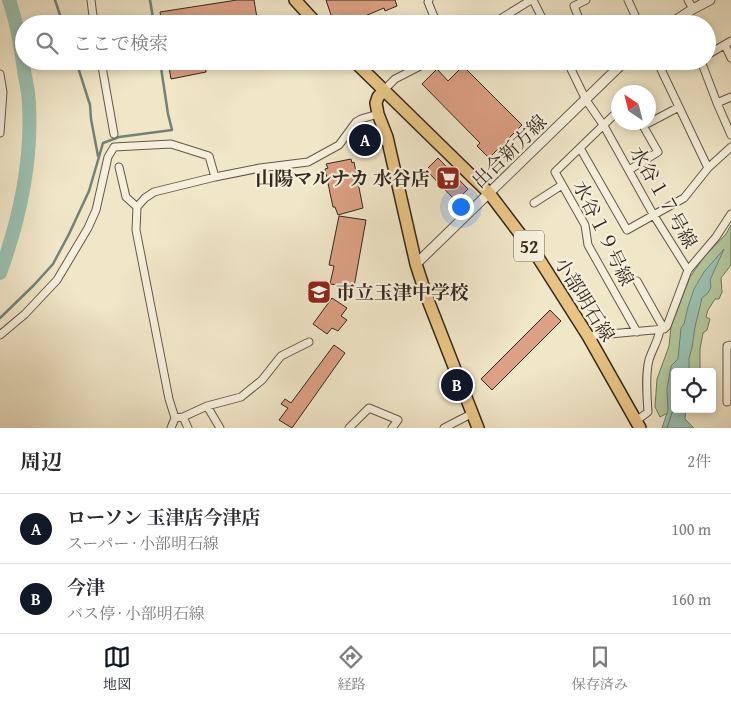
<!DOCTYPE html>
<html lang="ja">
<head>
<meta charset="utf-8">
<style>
  body { margin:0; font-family:"Gentium Book Plus","Noto Serif JP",serif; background:#f2f2f3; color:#2b2b33 }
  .controls { position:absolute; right:15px; bottom:15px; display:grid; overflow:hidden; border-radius:5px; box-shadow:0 2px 8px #0003 }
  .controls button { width:45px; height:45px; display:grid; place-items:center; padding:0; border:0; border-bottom:1px solid #e1e1e2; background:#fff; color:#2b2b33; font:25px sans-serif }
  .compass { position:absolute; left:611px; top:85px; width:45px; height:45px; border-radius:50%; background:#fff; box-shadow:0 2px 8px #0003; rotate:325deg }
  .you { position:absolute; left:460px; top:206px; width:18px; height:18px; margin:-12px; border:4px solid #fff; border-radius:50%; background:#1a73e8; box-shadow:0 0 0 8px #1a73e833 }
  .badge { display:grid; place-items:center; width:32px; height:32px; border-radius:50%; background:#111827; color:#fff; font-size:16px; font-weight:700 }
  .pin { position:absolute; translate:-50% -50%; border:2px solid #fff; box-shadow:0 1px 5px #0006 }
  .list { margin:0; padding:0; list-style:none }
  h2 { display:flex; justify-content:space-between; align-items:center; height:65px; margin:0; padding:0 20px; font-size:21px }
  h2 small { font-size:16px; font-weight:400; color:#7c7c81 }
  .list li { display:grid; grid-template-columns:32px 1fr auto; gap:15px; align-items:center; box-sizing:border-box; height:70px; padding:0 20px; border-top:1px solid #e1e1e2 }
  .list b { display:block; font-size:19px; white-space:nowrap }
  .list p { margin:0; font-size:16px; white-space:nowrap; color:#7c7c81 }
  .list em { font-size:16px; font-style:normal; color:#7c7c81 }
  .icon { flex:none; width:28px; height:28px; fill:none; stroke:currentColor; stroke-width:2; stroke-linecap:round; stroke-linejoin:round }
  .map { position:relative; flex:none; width:731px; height:428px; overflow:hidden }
  .search { position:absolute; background:#fff; box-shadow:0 2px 8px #0003; left:15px; right:15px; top:15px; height:55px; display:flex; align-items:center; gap:12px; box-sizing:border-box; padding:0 18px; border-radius:28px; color:#7c7c81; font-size:19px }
  .sheet { height:205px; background:#fff }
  nav { display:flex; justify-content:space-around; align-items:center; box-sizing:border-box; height:70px; border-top:1px solid #e1e1e2; background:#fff; font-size:14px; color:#7c7c81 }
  nav a { display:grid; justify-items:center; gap:2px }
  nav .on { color:#111827 }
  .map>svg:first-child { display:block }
</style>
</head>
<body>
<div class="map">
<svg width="731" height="428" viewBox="0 0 731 428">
  <rect width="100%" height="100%" fill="#f0e6c8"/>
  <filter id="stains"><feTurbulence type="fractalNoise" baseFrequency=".004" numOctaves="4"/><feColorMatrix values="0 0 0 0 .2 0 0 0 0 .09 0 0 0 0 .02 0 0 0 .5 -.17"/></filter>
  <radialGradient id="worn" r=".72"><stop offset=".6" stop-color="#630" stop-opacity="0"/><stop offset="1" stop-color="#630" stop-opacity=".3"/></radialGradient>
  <path fill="#b3c69b" stroke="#73775c" d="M 731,225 L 731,265 L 721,278 L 722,292 L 719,299 L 715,299 L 708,310 L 706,317 L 710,319 L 707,330 L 703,333 L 700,349 L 700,372 L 675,372 L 675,409 L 660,417 L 655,407 L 657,379 L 669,346 L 671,327 L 690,277 L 704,257 L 726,234 Z"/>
  <path fill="#9bc0b1" stroke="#718376" d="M 724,249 L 710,280 L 711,287 L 708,293 L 702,298 L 695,327 L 692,348 L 689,358 L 689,372 L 675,372 L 675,409 L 686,409 L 685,419 L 694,428 L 662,428 L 668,410 L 667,389 L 671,366 L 678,359 L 681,328 L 684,324 L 688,307 L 694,289 L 704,272 Z"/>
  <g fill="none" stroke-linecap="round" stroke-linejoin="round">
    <path stroke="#677467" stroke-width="1" d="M 667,428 L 673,410 L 672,390 L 675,375"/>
    <path stroke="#718376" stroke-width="2.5" d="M 55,0 L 63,24
      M 150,0 L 154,24
      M 76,61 L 90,105 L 91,119 L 98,156
      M 0,318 L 34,285 L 53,264 L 69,234 L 89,191 L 103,143 L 119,137 L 172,130 L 168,114 L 160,61"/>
    <path stroke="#9bc0b1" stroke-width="14" d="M 0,273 C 19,221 32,161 29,105 C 29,93 26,82 24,71 C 21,46 17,23 9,0"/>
  </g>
  <path fill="#dca084" stroke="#33281d" d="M 237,0 L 254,0 L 258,24 L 162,24 L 160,12 Z
    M 326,0 L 395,0 L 397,6 L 385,11 L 384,8 L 346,24 L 336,24 L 333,21 Z
    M 168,61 L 204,61 L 206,72 L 171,79 Z
    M 463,66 L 522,125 L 489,158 L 477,146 L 480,143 L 422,84 L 437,69 L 448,81 Z
    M 438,158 L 468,189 L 456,201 L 426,170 Z
    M 351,159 L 352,163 L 354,162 L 363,208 L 338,215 L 335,207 L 333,207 L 325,169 L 328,168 L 326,164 Z
    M 339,216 L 366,220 L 354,287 L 330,284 L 334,266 L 329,265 Z
    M 332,298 L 347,308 L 341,316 L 347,320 L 338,331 L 332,328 L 327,334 L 313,324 Z
    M 550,310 L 561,321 L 492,390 L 481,379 Z
    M 334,345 L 345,353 L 292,428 L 279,420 L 288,408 L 281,404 L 285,399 L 291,403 Z"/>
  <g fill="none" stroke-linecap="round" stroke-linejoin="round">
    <g stroke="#625848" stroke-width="9">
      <path id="minor" d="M 91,0 L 94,24
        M 429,0 L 428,2 L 437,24
        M 533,0 L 545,24
        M 628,0 L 639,24
        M 688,0 L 693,9
        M 492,24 L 531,0
        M 581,24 L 574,6 L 586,0
        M 725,45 L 731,58
        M 707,55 L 731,41
        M 101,61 L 114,134
        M 567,61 L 586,100 L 604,126 L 653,214 L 688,270
        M 657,61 L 679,107
        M 701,61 L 717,103 L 731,135
        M 570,66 L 577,61
        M 0,74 L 3,92 L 0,133
        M 383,91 L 395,79 L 430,61
        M 717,103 L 731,97
        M 618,111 L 555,172 L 585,225 L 588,245 L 637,332
        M 580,148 L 627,230 L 684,198 L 708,168 L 679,107 L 643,126
        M 119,167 L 126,197 L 137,207
        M 708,168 L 731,147
        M 629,170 L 658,152 L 642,124
        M 534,203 L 562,185
        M 637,281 L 664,329
        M 0,335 L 25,314 L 57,280 L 88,228 L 96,210 L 108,157 L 114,147 L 171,144 L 209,156 L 215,177
        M 588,336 L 664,329 L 667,326 L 688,270 L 716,237 L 731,214
        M 727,402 L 727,346 L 731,345
        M 207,406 L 220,428
        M 183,417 L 188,428
        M 175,418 L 169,399 L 136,230 L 137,207 L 145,198 L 154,192 L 215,177 L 260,168 L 308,162 L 339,145 L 356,122 L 361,119 L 378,114
        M 175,418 L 183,417 L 207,406 L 241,397 L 262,380 L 281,356 L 309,342
        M 636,421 L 648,412 C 647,396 645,375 649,360 C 652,350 658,341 660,330
        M 171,428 L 175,418
        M 349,428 L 369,408 L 398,420 L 392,428
        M 444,428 L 473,413"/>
    </g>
    <g stroke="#625848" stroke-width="11">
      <path id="tertiary" d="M 670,24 L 693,9 L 710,0
        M 416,264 L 625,61"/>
    </g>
    <g stroke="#33281d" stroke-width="14">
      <path id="primary" d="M 295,0 L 317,24
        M 354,61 L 489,193 L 539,259 L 588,336 L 640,428
        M 383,91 L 378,97 L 376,103 L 378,114 L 387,137 L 416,264 L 426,295 L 478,428"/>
    </g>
    <use href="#minor" stroke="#f5efdb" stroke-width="7"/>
    <use href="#tertiary" stroke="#f5efdb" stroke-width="9"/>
    <use href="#primary" stroke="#e8c384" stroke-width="11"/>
  </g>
  <defs>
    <g id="supermarket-square" transform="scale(1.25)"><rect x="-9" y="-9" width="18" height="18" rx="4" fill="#8f2418" stroke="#f5efdb"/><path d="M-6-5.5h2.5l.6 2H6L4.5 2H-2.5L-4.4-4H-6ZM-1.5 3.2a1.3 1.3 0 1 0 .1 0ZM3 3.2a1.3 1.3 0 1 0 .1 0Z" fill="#fff"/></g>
    <g id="school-square" transform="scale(1.25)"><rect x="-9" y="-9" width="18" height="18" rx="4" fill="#8f2418" stroke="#f5efdb"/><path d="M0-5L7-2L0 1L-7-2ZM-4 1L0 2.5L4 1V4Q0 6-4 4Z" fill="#fff"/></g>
  </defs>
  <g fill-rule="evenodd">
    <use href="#supermarket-square" x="448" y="178"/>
    <use href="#school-square" x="319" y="292"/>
  </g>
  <g text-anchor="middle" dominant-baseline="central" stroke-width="4.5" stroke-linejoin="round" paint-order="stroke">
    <rect fill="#f5efdb" stroke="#6d6456" stroke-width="1" x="514" y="230.5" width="30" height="31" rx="4"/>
    <g font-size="18" font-weight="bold" fill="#33281d">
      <text x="529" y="246">52</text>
    </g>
    <g font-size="19" fill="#33281d" stroke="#f5efdb">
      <text transform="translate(509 151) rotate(-44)">出合新方線</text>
      <text transform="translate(664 197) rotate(60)">水谷１７号線</text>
      <text transform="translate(604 233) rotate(64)">水谷１９号線</text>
      <text transform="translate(585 299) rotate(58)">小部明石線</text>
    </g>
    <g font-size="19" font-weight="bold" fill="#33281d" stroke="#f5efdb" text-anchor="end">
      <text x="430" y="178">山陽マルナカ 水谷店</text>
      <text x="336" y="292" text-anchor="start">市立玉津中学校</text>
    </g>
  </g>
  <rect width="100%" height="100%" filter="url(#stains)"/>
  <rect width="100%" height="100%" fill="url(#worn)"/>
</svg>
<div class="controls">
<button><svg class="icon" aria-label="locate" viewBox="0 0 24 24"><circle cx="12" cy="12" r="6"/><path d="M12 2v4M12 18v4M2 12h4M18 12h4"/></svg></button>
</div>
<svg class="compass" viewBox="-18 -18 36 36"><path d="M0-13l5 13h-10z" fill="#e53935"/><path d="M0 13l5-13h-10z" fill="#7c7c81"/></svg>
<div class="you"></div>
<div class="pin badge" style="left:365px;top:140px">A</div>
<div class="pin badge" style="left:457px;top:385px">B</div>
<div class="search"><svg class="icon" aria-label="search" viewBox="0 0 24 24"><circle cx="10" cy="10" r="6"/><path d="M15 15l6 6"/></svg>ここで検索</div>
</div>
<section class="sheet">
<h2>周辺<small>2件</small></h2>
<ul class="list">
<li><span class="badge">A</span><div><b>ローソン 玉津店今津店</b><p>スーパー · 小部明石線</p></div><em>100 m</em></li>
<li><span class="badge">B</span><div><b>今津</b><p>バス停 · 小部明石線</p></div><em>160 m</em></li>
</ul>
</section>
<nav>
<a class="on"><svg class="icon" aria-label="map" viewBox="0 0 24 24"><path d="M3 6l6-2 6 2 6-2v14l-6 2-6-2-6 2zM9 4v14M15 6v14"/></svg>地図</a>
<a><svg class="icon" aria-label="directions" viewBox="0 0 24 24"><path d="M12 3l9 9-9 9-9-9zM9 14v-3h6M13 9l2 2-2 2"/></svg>経路</a>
<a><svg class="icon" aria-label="saved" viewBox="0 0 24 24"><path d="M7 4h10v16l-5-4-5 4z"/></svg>保存済み</a>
</nav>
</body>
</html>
